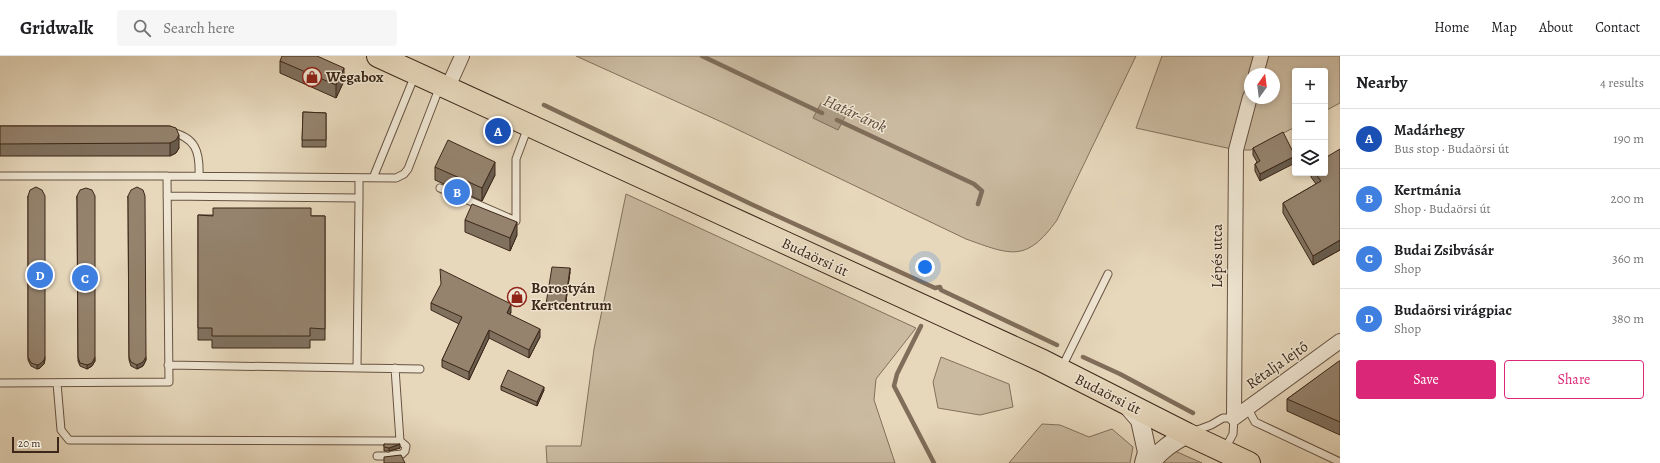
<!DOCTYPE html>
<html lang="en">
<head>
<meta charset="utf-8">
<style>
  body { margin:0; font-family:Alegreya,serif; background:#f6f6f6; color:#202124 }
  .controls { position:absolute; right:12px; top:12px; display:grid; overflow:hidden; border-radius:4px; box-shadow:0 2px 6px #0003 }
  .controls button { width:36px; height:36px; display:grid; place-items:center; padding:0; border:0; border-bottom:1px solid #e0e0e0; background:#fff; color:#202124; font:20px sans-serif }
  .compass { position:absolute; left:1244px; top:12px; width:36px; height:36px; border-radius:50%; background:#fff; box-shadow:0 2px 6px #0003; rotate:14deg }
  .scale { position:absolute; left:12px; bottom:10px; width:47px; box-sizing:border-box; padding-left:4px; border:2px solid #3c2719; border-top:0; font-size:11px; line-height:14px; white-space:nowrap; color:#3c2719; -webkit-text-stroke:3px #efe6d3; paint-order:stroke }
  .you { position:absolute; left:925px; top:211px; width:14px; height:14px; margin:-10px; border:3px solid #fff; border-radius:50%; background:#1a73e8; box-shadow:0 0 0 6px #1a73e833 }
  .badge { display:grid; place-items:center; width:26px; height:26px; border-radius:50%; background:#db2777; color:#fff; font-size:13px; font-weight:700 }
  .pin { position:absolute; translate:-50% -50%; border:2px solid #fff; box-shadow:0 1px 4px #0006 }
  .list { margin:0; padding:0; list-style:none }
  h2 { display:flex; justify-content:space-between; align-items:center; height:52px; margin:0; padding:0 16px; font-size:17px }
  h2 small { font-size:13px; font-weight:400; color:#757577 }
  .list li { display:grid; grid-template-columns:26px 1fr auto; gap:12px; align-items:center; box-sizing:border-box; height:60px; padding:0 16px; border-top:1px solid #e0e0e0 }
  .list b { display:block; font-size:15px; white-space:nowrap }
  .list p { margin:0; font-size:13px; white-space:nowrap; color:#757577 }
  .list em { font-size:13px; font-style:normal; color:#757577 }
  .actions { display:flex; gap:8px; padding:12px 16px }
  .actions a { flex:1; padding:9px 0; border:1px solid #db2777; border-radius:4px; text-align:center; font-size:14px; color:#db2777 }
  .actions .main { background:#db2777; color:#fff }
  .icon { flex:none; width:22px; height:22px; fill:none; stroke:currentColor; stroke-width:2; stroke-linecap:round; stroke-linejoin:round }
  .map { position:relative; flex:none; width:1340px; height:407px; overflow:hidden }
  header { display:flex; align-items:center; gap:24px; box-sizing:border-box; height:56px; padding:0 20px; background:#fff; border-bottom:1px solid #e0e0e0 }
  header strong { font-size:19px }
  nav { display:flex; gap:22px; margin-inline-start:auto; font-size:14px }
  .search { width:280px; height:36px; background:#f6f6f6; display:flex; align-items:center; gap:10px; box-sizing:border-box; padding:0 14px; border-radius:4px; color:#757577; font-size:15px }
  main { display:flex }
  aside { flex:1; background:#fff }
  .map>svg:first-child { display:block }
</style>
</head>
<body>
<header>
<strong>Gridwalk</strong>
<div class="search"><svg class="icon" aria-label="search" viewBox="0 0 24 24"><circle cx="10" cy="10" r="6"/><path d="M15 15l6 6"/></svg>Search here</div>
<nav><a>Home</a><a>Map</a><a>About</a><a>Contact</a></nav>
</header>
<main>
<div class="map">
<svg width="1340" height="407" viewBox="0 0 1340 407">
  <rect width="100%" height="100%" fill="#e7d8bc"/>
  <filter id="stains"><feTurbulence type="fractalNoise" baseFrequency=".005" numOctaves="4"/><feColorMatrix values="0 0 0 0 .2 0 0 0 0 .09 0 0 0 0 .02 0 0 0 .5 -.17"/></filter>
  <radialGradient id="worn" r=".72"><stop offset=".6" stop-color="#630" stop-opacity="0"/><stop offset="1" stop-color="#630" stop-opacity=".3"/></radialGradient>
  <path fill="#cabaa0" stroke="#83705c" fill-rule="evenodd" d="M 576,0 L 1136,0 L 1057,164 C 1026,207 1011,199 966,183 L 726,68 Z
    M 1162,0 L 1340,0 L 1340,47 L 1325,55 L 1325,15 L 1295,15 L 1295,71 L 1251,94 L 1236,94 L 1136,72 ZM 1250,18 L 1274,18 L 1274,42 L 1250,42 Z
    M 626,138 L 916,272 L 876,323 L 874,344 L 895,407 L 547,407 L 546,390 L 581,390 L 594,293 Z
    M 941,301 L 1009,328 L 1013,351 L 980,359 L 938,352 L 933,326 Z
    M 1042,368 L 1060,369 L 1089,381 L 1112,373 L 1133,391 L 1130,407 L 1009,407 Z
    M 1175,395 L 1202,407 L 1159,407 Z"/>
  <path fill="#ad9c85" stroke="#806d5a" d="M 821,47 L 846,59 L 838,74 L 813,62 Z"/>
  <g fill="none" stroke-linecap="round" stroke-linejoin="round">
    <path stroke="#806d5a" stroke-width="4.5" d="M 702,0 L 822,57
      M 544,49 L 753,149 L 935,232 L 940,231 L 941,234 L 1057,289
      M 837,64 L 974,128 L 982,135 L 978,148
      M 921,270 L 897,318 L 894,330 L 934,407
      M 1083,301 L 1120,318 L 1193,357"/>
    <g stroke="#675342" stroke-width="9">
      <path id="service" d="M 170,76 C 196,81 200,96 199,120
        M 0,120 L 167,120 L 396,122 L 404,118 L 408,113 L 440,30
        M 373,122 L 415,19
        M 440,132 L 516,165 L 516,103 L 528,71
        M 167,140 L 359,142 L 359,122
        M 168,309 L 420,313
        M 1062,311 L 1108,218
        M 357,312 L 359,142
        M 0,327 L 169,326 L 167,120
        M 57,327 L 61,374 L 69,384 L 400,385 L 395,312
        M 1247,351 L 1255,366 L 1340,406
        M 1192,376 L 1211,369 L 1223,362 L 1234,362 L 1233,378 L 1225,393
        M 392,399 L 402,398 L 405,395 L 406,390 L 400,385
        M 377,400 L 387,400"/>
    </g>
    <g stroke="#675342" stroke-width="16">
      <path id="minor" d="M 1256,18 L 1261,0
        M 448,31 L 462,0
        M 1234,362 L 1236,94 L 1250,41
        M 1234,362 L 1340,285"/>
    </g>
    <g stroke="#675342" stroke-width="20">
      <path id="tertiary" d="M 1127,349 L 1140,364 L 1147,396 L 1144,407
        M 1151,407 C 1160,394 1173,386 1187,378"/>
    </g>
    <g stroke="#3c2719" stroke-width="24">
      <path id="primary" d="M 378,0 L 1043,305 L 1187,378 L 1249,407"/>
    </g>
    <use href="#service" stroke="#efe6d3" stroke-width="7"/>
    <use href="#minor" stroke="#efe6d3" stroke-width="14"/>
    <use href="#tertiary" stroke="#efe6d3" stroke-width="18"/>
    <use href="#primary" stroke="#e7d8bc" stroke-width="22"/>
  </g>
  <path fill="#80715f" stroke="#3c2719" d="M 280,5 L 344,25 L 336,42 L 280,17 Z
    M 303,56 L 326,57 L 326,91 L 302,91 Z
    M 0,70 L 170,70 L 179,92 L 176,97 L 170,100 L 0,100 Z
    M 1253,92 L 1295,99 L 1260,125 L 1255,115 L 1255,108 L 1257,106 L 1253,99 Z
    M 1340,93 L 1340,194 L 1313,209 L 1283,157 L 1283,147 L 1316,128 L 1311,121 L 1311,117 L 1325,117 Z
    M 435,111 L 495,119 L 482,145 L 435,124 Z
    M 28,140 L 45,304 L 44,308 L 40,312 L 37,313 L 31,310 L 28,304 Z
    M 77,140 L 95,305 L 92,310 L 87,313 L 80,310 L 78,305 Z
    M 128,140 L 146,304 L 143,310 L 137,313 L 131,310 L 129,304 Z
    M 198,159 L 325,160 L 325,284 L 310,284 L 310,292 L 212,292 L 212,284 L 198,284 Z
    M 465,164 L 517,179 L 510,195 L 465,176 Z
    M 570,216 L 565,252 L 546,251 L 546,248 Z
    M 431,247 L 511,256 L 510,259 L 540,281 L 529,302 L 489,282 L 469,324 L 442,311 L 442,304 L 459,268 L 431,254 Z
    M 1340,305 L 1340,379 L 1287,355 L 1287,343 Z
    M 501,330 L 544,334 L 537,350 L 501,334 Z
    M 384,388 L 400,392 L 389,395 L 384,395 Z"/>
  <path fill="#685c4d" stroke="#3c2719" d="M 344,12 L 344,25 L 336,42 L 336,29 Z
    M 179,79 L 179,92 L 176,97 L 170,100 L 170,87 Z
    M 1295,100 L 1295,107 L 1260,125 L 1260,118 Z
    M 495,106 L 495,119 L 482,145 L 482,132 Z
    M 517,166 L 517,179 L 510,195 L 510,182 Z
    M 1340,184 L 1340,194 L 1313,209 L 1313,200 Z
    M 570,212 L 570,216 L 565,252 L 565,249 Z
    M 511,248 L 511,256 L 507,265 L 507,257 Z
    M 540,273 L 540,281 L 529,302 L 529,294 Z
    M 489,274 L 489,282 L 469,324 L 469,316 Z
    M 45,301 L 44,308 L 40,312 L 37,313 L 37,309 Z
    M 95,301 L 95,305 L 92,310 L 87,313 L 87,309 Z
    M 146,301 L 146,304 L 143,310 L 137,313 L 137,309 Z
    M 544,331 L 544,334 L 537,350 L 537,346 Z
    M 400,388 L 400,392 L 389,395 L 389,392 Z"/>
  <path fill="#95836e" stroke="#3c2719" d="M 282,0 L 317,0 L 344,12 L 336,29 L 280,5 Z
    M 303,56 L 326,57 L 326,84 L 302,84 Z
    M 0,70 L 170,70 L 176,72 L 179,79 L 176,84 L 170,87 L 0,88 Z
    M 1283,76 L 1295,100 L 1260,118 L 1255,108 L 1260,105 L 1253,92 Z
    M 448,84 L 495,106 L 482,132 L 435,111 Z
    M 1340,93 L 1340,184 L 1313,200 L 1283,147 L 1321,125 L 1315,117 L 1325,117 L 1325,102 Z
    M 36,131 L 42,134 L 45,140 L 45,301 L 44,304 L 40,308 L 37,309 L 31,307 L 28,301 L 28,140 L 30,134 Z
    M 137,131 L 143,134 L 145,140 L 146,301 L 143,306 L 137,309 L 131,306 L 129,301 L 128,140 L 131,134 Z
    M 86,132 L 92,134 L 95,140 L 95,301 L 92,307 L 87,309 L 80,307 L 78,301 L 77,140 L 80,134 Z
    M 472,148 L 517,166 L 510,182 L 465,164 Z
    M 213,152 L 311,152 L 311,160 L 325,160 L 325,273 L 310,272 L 310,280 L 212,280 L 212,272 L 198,272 L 198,159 L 213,160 Z
    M 552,211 L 570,212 L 565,249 L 546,248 Z
    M 440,213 L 511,248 L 507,257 L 540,273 L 529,294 L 489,274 L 469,316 L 442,304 L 462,261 L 431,247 L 441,228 Z
    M 1339,305 L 1340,305 L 1340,366 L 1287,343 Z
    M 508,314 L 544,331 L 537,346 L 501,330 Z
    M 384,388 L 400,388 L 389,392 L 384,391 Z
    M 401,399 L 405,407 L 384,407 L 384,401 Z"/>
  <defs>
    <g id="shop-ring" transform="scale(1)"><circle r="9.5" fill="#efe6d3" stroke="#8f2418" stroke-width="1.5"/><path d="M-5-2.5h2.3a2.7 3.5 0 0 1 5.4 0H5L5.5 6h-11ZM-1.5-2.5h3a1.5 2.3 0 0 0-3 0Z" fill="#8f2418"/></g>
  </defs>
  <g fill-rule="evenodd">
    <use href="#shop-ring" x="312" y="21"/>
    <use href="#shop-ring" x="517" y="241"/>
  </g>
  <g text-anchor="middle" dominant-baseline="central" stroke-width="3" stroke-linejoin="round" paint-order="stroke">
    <g font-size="15" font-weight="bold" fill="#3c2719" stroke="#efe6d3" text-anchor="start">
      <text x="326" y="21">Wegabox</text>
      <text x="531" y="232">Borostyán<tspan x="531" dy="17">Kertcentrum</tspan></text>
    </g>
    <g font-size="15" fill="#3c2719" stroke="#efe6d3">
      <text transform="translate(1217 200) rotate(-90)">Lépés utca</text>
      <text transform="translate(815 201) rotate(25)">Budaörsi út</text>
      <text transform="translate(1277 309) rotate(-35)">Rétalja lejtő</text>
      <text transform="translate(1108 338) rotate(27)">Budaörsi út</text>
    </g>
    <g font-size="16" font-style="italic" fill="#5e4a39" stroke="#efe6d3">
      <text transform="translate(855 58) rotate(25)">Határ-árok</text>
    </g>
  </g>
  <rect width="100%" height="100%" filter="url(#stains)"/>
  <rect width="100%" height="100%" fill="url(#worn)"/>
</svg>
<div class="controls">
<button>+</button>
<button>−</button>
<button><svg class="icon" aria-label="layers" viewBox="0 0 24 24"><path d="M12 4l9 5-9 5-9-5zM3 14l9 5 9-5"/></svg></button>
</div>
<svg class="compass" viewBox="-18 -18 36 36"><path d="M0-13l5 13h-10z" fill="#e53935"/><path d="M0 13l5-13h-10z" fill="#757577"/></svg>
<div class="scale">20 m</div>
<div class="you"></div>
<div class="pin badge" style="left:498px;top:75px;background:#1a4fb4">A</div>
<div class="pin badge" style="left:457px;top:136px;background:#3f7fe0">B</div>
<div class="pin badge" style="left:85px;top:222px;background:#3f7fe0">C</div>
<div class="pin badge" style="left:40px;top:219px;background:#3f7fe0">D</div>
</div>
<aside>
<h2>Nearby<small>4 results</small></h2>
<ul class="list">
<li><span class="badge" style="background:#1a4fb4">A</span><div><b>Madárhegy</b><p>Bus stop · Budaörsi út</p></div><em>190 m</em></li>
<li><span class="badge" style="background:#3f7fe0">B</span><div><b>Kertmánia</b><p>Shop · Budaörsi út</p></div><em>200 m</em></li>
<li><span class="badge" style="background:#3f7fe0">C</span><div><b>Budai Zsibvásár</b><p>Shop</p></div><em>360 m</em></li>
<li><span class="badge" style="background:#3f7fe0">D</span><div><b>Budaörsi virágpiac</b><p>Shop</p></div><em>380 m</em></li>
</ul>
<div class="actions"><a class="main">Save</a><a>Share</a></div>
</aside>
</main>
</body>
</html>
